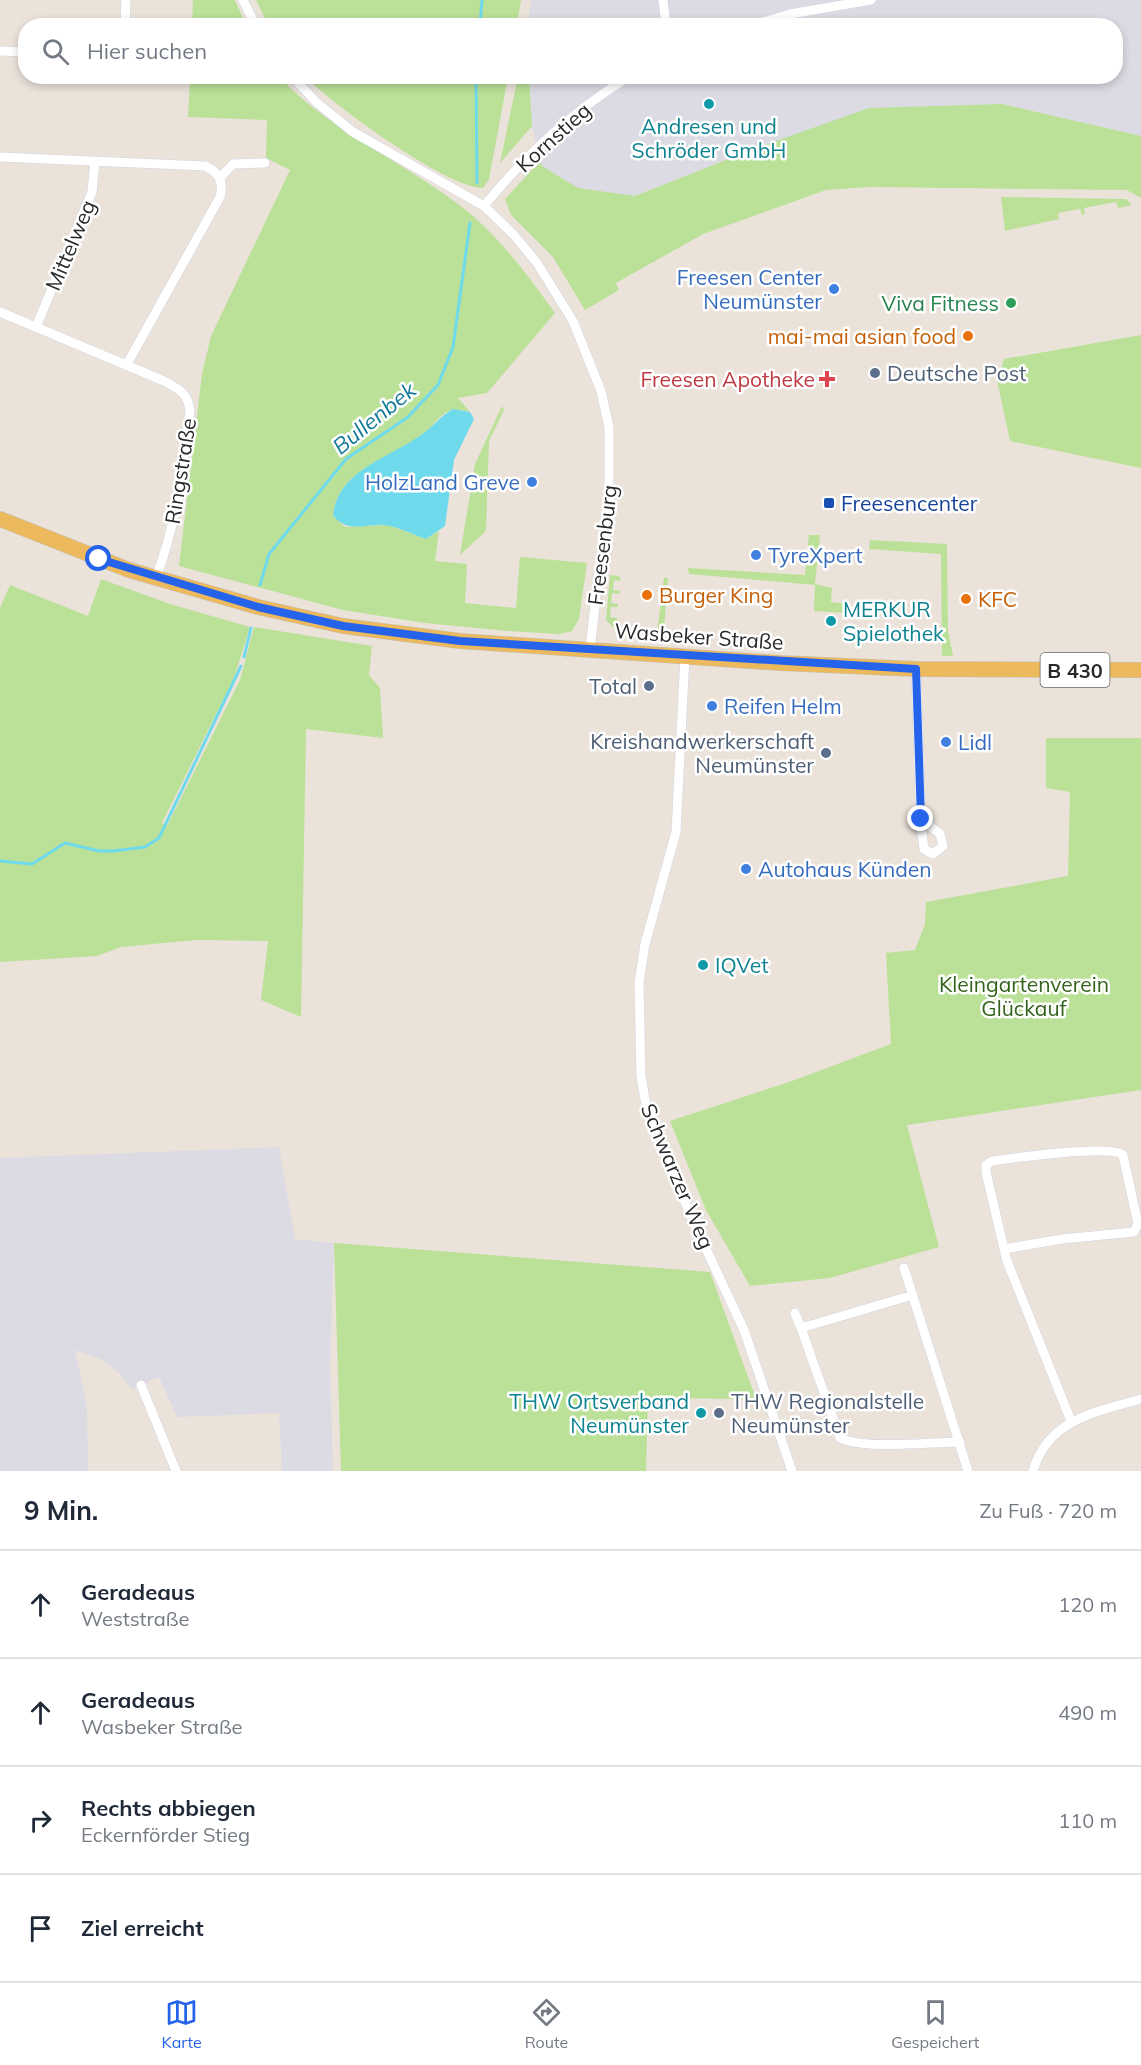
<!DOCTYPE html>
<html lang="de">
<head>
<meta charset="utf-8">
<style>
  body { margin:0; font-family:Mulish,sans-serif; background:#f2f2f3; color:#1f2937 }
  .stop { position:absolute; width:18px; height:18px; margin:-14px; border:4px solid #2563eb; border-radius:50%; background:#fff }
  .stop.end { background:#2563eb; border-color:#fff; box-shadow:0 2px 6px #0008 }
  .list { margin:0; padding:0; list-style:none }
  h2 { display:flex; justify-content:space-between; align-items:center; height:78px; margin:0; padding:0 24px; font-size:26px }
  h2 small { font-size:20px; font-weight:400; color:#747a83 }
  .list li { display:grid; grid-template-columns:39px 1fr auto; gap:18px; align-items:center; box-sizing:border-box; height:108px; padding:0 24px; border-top:2px solid #e0e1e3 }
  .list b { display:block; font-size:22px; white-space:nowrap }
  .list p { margin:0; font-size:20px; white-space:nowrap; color:#747a83 }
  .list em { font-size:20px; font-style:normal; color:#747a83 }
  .icon { flex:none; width:33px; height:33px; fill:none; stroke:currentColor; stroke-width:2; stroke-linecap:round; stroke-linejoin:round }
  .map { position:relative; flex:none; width:1141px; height:1471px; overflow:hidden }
  .search { position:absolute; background:#fff; box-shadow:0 3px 9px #0003; left:18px; right:18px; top:18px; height:66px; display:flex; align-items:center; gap:15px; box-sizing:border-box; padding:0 21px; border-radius:24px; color:#747a83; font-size:22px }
  .sheet { height:510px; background:#fff }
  nav { display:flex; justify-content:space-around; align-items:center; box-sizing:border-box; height:84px; border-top:2px solid #e0e1e3; background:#fff; font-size:16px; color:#747a83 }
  nav a { display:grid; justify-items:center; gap:3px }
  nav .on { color:#2563eb }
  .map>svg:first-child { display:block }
</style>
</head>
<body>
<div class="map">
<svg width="1141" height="1471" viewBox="0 0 1141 1471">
  <rect width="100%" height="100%" fill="#ebe2da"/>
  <path fill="#dcdbe3" d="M 531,0 L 1141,0 L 1141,136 L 1002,104 L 751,150 L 635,196 L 578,189 L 541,166 L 532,126 L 529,77 L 1116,76 L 1116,26 L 527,26 Z
    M 279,1147 L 295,1239 L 334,1243 L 330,1365 L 333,1471 L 282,1471 L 279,1413 L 177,1417 L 159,1377 L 132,1389 L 119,1373 L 100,1359 L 75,1350 L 87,1407 L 88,1471 L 0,1471 L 0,1158 Z"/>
  <path fill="#bae197" d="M 193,0 L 235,0 L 246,25 L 192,25 Z
    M 256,0 L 521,0 L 517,25 L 269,26 Z
    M 190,77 L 279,77 C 331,131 398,159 458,204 C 497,233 526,273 555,313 L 487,393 L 458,398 L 470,412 C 464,411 457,409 451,410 C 439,414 433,427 423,434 C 391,459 338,468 333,516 L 345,527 L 388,525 L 426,539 L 439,531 L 435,561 L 467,564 L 465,603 L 516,608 L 520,557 L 587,563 L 579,619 L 572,631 L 559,634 L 508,631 L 425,623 L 343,610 L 179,566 L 202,374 L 211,336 L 290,170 L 266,158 L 267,120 L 188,117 Z
    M 306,77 L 508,77 L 489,179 L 483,188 C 449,189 331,104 306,77 Z
    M 518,77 L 529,77 L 532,126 L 500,163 Z
    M 1002,104 L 1141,136 L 1141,198 L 1127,190 L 869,187 L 826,190 L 703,234 L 616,283 L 619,290 L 585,310 L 553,257 L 511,215 L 505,199 L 540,161 L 542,166 L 578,188 L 635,196 L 751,150 L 869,108 Z
    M 1001,197 L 1126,199 L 1132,205 L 1118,208 L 1116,202 L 1084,208 L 1085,214 L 1082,215 L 1080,209 L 1058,213 L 1059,219 L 1005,231 Z
    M 1141,335 L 1141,468 L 1010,441 L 997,380 L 1004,359 Z
    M 502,406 L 504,410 L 489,441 L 486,531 L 460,555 L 475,464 Z
    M 809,535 L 820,535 L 815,584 L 832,588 L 831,602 L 848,604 L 847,613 L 814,611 L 815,585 L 689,574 L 688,568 L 805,575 Z
    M 870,540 L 947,544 L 948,631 L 953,656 L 942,656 L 941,554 L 869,549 Z
    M 610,575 L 619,576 L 621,581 L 614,580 L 613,590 L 620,591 L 619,594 L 612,593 L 611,603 L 618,604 L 618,607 L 611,607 L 610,617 L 617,618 L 617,629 L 631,634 L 631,637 L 619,633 L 606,620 Z
    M 664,578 L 668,578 L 663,640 L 633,638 L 634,635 L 650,637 L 657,632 Z
    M 101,579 L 170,604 L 250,627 L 234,678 L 162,823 L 167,826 L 240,680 L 254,627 L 372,646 L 369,675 L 380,688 L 383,738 L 306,729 L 301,1017 L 261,1000 L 268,941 L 196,940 L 121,947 L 97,956 L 0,962 L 0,608 L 10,585 L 88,616 Z
    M 1046,738 L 1141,738 L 1141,1090 L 907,1125 L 939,1247 L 830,1278 L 750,1286 L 706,1210 L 670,1121 L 792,1081 L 891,1044 L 886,953 L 915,950 L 925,924 L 926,902 L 1068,876 L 1070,792 L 1046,788 Z
    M 334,1243 L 710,1272 L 756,1399 L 648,1398 L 646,1471 L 341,1471 Z"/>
  <path fill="#6fdaec" d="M 453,409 L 470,412 L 474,419 L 454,460 L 445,526 L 426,539 C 415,535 402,529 390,526 C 369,521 348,536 333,515 C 338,470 389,458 421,435 C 433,427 440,416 453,409 Z"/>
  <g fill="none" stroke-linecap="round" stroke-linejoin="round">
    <path stroke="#6fdaec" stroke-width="3" d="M 480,26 L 482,0
      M 476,76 L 477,183
      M 260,585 L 269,554 L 346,459 L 408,417 L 438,385 L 453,347 L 470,223
      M 244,657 L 251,628
      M 0,861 L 32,864 L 65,843 L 99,851 L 113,851 L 145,847 L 159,838 L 241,666"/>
    <g stroke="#d0d5e1" stroke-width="10">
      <path id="street" d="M 243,0 L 256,26
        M 663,0 L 666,26
        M 125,26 L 126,0
        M 750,26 L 790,14 L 871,0
        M 0,51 L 26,52
        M 292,76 L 316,102 L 353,132 L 484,206 L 513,234 L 537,263 L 573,321 L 601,391 L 609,427 L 609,515 L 599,569 L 590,650
        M 0,157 L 205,166 C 219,172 224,182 220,197 L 127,364
        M 220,178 L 233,164 L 265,163
        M 484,206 C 526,154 573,111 630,76
        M 0,312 L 164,381 C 179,389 188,393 190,411 C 182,467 177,524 156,577
        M 36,327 L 92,192 L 95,161
        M 685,656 L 676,832 L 645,944 L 639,983 L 641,1076 L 647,1111 L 692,1219 L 744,1330 L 792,1471
        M 916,669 L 921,825 L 924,849 L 933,854 L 943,846 L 940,834 L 921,819
        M 1004,1249 L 1062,1239 L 1134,1232 L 1138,1224 L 1123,1155 C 1110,1144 1013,1158 992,1161 L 986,1165 L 986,1172 L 1004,1249 L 1007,1261 L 1071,1421
        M 904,1268 L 968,1471
        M 913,1295 L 801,1328 L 840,1438 C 866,1450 929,1442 960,1442
        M 795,1313 L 801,1328
        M 141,1385 L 176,1471
        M 1033,1471 C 1048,1419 1096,1412 1141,1399"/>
    </g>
    <g stroke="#c3c3c3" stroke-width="16">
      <path id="primary" d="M 0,519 L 129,570 L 258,607 L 343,626 L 460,641 L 780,663 L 916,669 L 1141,670"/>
    </g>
    <use href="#street" stroke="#fff" stroke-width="9"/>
    <use href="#primary" stroke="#edb95d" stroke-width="15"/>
  </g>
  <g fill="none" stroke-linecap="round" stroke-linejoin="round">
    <path stroke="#2563eb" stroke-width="8" d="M 99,559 L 258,607 L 343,626 L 460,641 L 916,669 L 921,819"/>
  </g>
  <g fill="#0f9aa8" stroke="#fff" stroke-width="2">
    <circle cx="709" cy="104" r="6"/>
    <circle cx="831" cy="621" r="6"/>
    <circle cx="703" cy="965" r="6"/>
    <circle cx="701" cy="1413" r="6"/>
  </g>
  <g fill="#3f7fe0" stroke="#fff" stroke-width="2">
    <circle cx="834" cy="289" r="6"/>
    <circle cx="532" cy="482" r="6"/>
    <circle cx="756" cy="555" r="6"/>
    <circle cx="712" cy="706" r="6"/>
    <circle cx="946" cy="742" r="6"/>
    <circle cx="746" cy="869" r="6"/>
  </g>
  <circle fill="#2e9e5b" stroke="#fff" stroke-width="2" cx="1011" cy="303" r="6"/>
  <g fill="#e8710a" stroke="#fff" stroke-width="2">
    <circle cx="968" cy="336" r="6"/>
    <circle cx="647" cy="595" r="6"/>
    <circle cx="966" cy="599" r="6"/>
  </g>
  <g fill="#5c6f8a" stroke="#fff" stroke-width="2">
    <circle cx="875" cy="373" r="6"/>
    <circle cx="649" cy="686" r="6"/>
    <circle cx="826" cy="753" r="6"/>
    <circle cx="719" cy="1413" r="6"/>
  </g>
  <path fill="#e0444e" stroke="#fff" stroke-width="2" d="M824 370h6v6h6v6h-6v6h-6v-6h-6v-6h6z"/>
  <rect fill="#1a4fb4" stroke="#fff" stroke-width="2" x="823" y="497" width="12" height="12" rx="3"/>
  <g text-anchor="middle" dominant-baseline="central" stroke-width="5" stroke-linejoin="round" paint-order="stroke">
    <rect fill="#fff" stroke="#696969" stroke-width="1.5" x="1040.5" y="653" width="69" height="34" rx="4.5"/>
    <g font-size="20" font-weight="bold" fill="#292929">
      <text x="1075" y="670">B 430</text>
    </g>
    <g font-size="21" fill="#0d838f" stroke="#fff" text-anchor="start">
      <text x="709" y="126" text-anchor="middle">Andresen und<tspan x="709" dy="24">Schröder GmbH</tspan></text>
      <text x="843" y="609">MERKUR<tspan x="843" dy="24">Spielothek</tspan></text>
      <text x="715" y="965">IQVet</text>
      <text x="689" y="1401" text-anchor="end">THW Ortsverband<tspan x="689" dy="24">Neumünster</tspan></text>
    </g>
    <g font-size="21" fill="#292929" stroke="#fff">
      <text transform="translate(553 137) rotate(-42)">Kornstieg</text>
      <text transform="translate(70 245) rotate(-67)">Mittelweg</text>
      <text transform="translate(180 471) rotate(-81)">Ringstraße</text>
      <text transform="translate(602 545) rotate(-83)">Freesenburg</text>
      <text transform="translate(699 636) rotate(4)">Wasbeker Straße</text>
      <text transform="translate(678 1176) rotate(67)">Schwarzer Weg</text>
    </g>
    <g font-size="21" fill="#366cbe" stroke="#fff" text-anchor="start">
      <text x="822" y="277" text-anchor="end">Freesen Center<tspan x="822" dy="24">Neumünster</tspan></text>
      <text x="520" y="482" text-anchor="end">HolzLand Greve</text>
      <text x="768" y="555">TyreXpert</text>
      <text x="724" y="706">Reifen Helm</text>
      <text x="958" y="742">Lidl</text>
      <text x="758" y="869">Autohaus Künden</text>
    </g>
    <g font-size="21" fill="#27864d" stroke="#fff" text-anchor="end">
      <text x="999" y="303">Viva Fitness</text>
    </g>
    <g font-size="21" fill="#c56008" stroke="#fff" text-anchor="start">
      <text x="956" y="336" text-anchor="end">mai-mai asian food</text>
      <text x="659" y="595">Burger King</text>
      <text x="978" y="599">KFC</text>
    </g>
    <g font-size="21" fill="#4e5e75" stroke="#fff" text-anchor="start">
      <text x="887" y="373">Deutsche Post</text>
      <text x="637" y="686" text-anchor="end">Total</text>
      <text x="814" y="741" text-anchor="end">Kreishandwerkerschaft<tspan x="814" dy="24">Neumünster</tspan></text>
      <text x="731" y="1401">THW Regionalstelle<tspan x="731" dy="24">Neumünster</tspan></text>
    </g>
    <g font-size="21" fill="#be3a42" stroke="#fff" text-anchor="end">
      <text x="815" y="379">Freesen Apotheke</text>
    </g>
    <g font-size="21" fill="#164399" stroke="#fff" text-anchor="start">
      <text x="841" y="503">Freesencenter</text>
    </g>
    <g font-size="21" fill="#33631b" stroke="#fff">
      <text x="1024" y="984">Kleingartenverein<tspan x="1024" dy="24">Glückauf</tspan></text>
    </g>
    <g font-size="22" font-style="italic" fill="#107896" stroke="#fff">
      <text transform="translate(374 418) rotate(-39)">Bullenbek</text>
    </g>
  </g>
</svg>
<div class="stop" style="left:99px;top:559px"></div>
<div class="stop end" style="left:921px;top:819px"></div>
<div class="search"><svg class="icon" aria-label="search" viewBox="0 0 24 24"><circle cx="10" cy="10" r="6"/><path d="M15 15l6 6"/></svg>Hier suchen</div>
</div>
<section class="sheet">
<h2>9 Min.<small>Zu Fuß · 720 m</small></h2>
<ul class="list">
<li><svg class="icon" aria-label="ahead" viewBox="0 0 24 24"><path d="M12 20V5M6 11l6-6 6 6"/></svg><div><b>Geradeaus</b><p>Weststraße</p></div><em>120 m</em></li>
<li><svg class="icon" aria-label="ahead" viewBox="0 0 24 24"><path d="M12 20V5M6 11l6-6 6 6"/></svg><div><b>Geradeaus</b><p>Wasbeker Straße</p></div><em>490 m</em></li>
<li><svg class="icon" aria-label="right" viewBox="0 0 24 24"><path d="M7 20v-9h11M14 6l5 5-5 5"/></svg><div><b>Rechts abbiegen</b><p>Eckernförder Stieg</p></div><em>110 m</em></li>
<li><svg class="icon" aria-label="arrive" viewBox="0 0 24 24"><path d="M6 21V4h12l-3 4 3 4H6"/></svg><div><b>Ziel erreicht</b></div></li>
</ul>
</section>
<nav>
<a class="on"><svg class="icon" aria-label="map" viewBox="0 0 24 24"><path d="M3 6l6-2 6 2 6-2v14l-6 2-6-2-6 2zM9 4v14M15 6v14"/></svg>Karte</a>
<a><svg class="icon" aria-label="directions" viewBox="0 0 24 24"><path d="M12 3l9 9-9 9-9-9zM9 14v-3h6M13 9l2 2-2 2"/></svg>Route</a>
<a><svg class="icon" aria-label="saved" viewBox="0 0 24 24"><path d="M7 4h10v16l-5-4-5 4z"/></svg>Gespeichert</a>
</nav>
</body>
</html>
